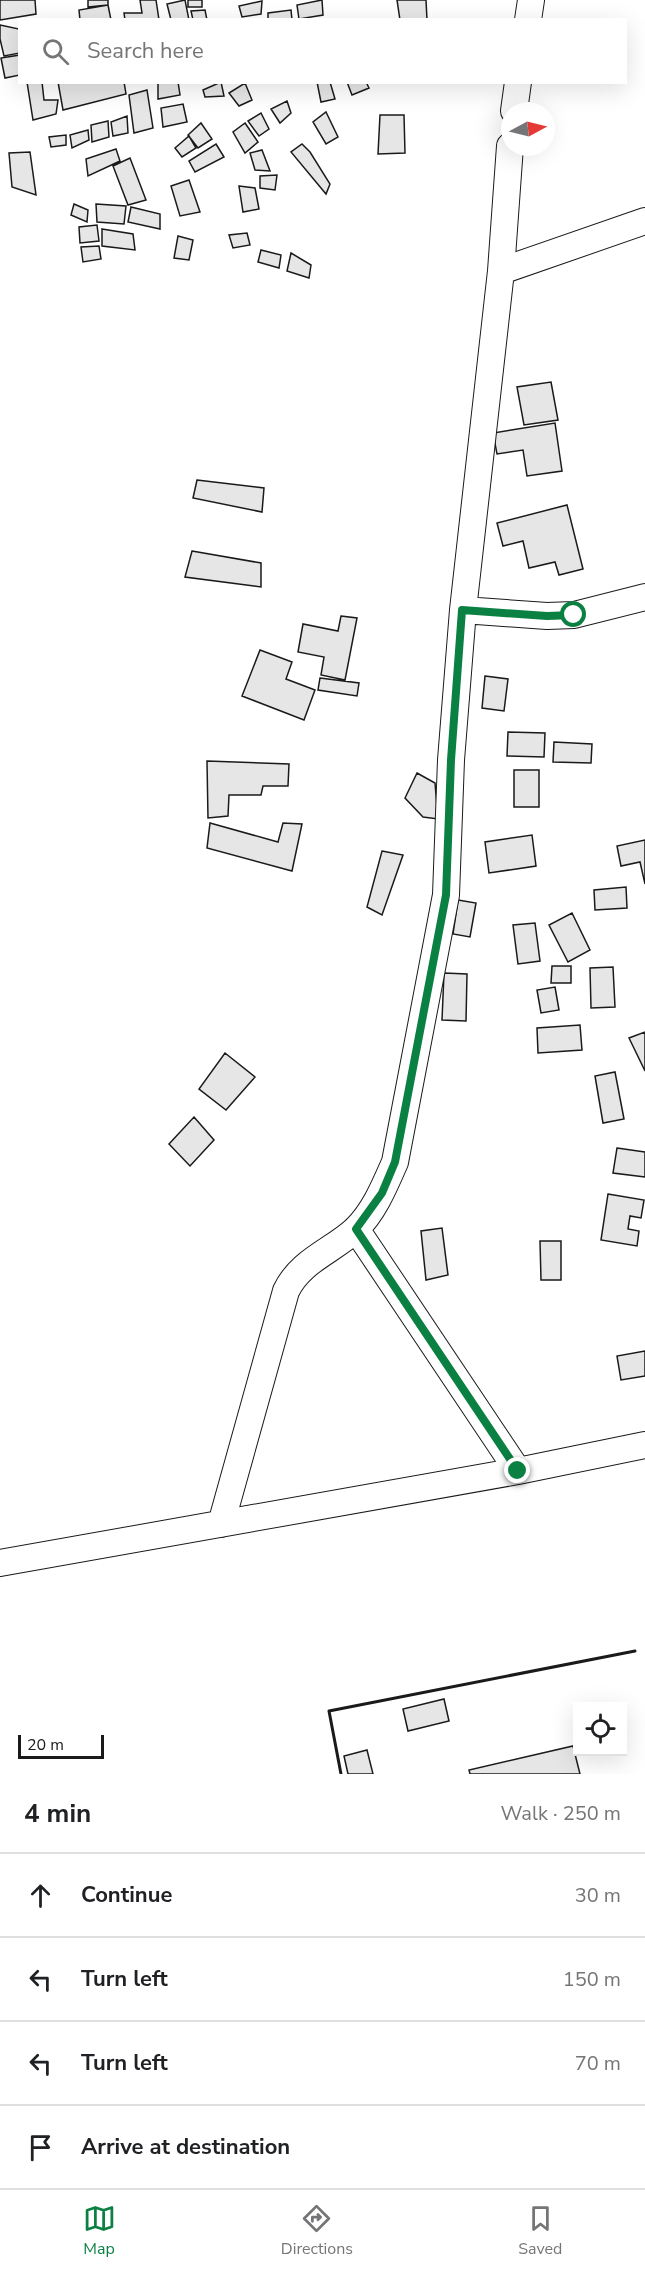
<!DOCTYPE html>
<html lang="en">
<head>
<meta charset="utf-8">
<style>
  body { margin:0; font-family:"Nunito Sans",sans-serif; background:#f2f2f2; color:#202124 }
  .controls { position:absolute; right:18px; bottom:18px; display:grid; overflow:hidden; border-radius:0px; box-shadow:0 6px 24px #0002 }
  .controls button { width:54px; height:54px; display:grid; place-items:center; padding:0; border:0; border-bottom:2px solid #e0e0e0; background:#fff; color:#202124; font:30px sans-serif }
  .compass { position:absolute; left:501px; top:102px; width:54px; height:54px; border-radius:50%; background:#fff; box-shadow:0 6px 24px #0002; rotate:83deg }
  .scale { position:absolute; left:18px; bottom:15px; width:86px; box-sizing:border-box; padding-left:6px; border:3px solid #1a1a1a; border-top:0; font-size:16px; line-height:21px; white-space:nowrap; color:#1a1a1a; -webkit-text-stroke:4px #fff; paint-order:stroke }
  .stop { position:absolute; width:18px; height:18px; margin:-14px; border:4px solid #0b8043; border-radius:50%; background:#fff }
  .stop.end { background:#0b8043; border-color:#fff; box-shadow:0 2px 6px #0008 }
  .list { margin:0; padding:0; list-style:none }
  h2 { display:flex; justify-content:space-between; align-items:center; height:78px; margin:0; padding:0 24px; font-size:26px }
  h2 small { font-size:20px; font-weight:400; color:#757577 }
  .list li { display:grid; grid-template-columns:39px 1fr auto; gap:18px; align-items:center; box-sizing:border-box; height:84px; padding:0 24px; border-top:2px solid #e0e0e0 }
  .list b { display:block; font-size:22px; white-space:nowrap }
  .list em { font-size:20px; font-style:normal; color:#757577 }
  .icon { flex:none; width:33px; height:33px; fill:none; stroke:currentColor; stroke-width:2; stroke-linecap:round; stroke-linejoin:round }
  .map { position:relative; flex:none; width:645px; height:1774px; overflow:hidden }
  .search { position:absolute; background:#fff; box-shadow:0 6px 24px #0002; left:18px; right:18px; top:18px; height:66px; display:flex; align-items:center; gap:15px; box-sizing:border-box; padding:0 21px; border-radius:0px; color:#757577; font-size:22px }
  .sheet { height:414px; background:#fff }
  nav { display:flex; justify-content:space-around; align-items:center; box-sizing:border-box; height:84px; border-top:2px solid #e0e0e0; background:#fff; font-size:16px; color:#757577 }
  nav a { display:grid; justify-items:center; gap:3px }
  nav .on { color:#0b8043 }
  .map>svg:first-child { display:block }
</style>
</head>
<body>
<div class="map">
<svg width="645" height="1774" viewBox="0 0 645 1774">
  <rect width="100%" height="100%" fill="#fff"/>
  <path fill="#e6e6e6" stroke="#1a1a1a" stroke-width="1.5" d="M 0,0 L 35,0 L 36,14 L 0,20 Z
    M 88,0 L 108,0 L 108,5 L 88,7 Z
    M 140,0 L 156,0 L 159,20 L 125,20 L 124,13 L 142,13 Z
    M 185,0 L 189,20 L 171,20 L 167,4 Z
    M 188,0 L 202,0 L 202,7 L 188,7 Z
    M 322,0 L 323,15 L 299,19 L 297,5 Z
    M 397,0 L 426,0 L 427,20 L 400,20 Z
    M 262,1 L 261,14 L 242,17 L 239,6 Z
    M 108,5 L 111,20 L 80,20 L 79,10 Z
    M 205,10 L 207,20 L 193,20 L 191,11 Z
    M 291,10 L 292,20 L 268,20 L 268,13 Z
    M 0,25 L 19,29 L 20,53 L 4,56 L 0,39 Z
    M 20,55 L 20,75 L 5,78 L 1,58 Z
    M 27,82 L 42,82 L 44,100 L 58,100 L 56,114 L 33,120 Z
    M 58,82 L 124,82 L 126,94 L 63,110 Z
    M 158,82 L 178,82 L 180,95 L 158,99 Z
    M 221,82 L 224,96 L 205,97 L 203,90 Z
    M 317,82 L 330,82 L 335,99 L 321,102 Z
    M 347,82 L 366,82 L 369,88 L 352,95 Z
    M 245,83 L 252,100 L 239,106 L 229,93 Z
    M 147,90 L 153,128 L 134,133 L 129,95 Z
    M 287,101 L 291,113 L 280,123 L 271,109 Z
    M 183,104 L 187,122 L 163,127 L 161,108 Z
    M 326,112 L 338,137 L 326,144 L 313,122 Z
    M 261,113 L 269,129 L 259,136 L 248,121 Z
    M 380,115 L 404,115 L 405,153 L 378,154 Z
    M 127,116 L 128,133 L 113,136 L 111,122 Z
    M 108,121 L 109,137 L 92,142 L 91,125 Z
    M 201,123 L 212,139 L 198,148 L 188,135 Z
    M 245,123 L 258,142 L 245,153 L 233,132 Z
    M 88,130 L 89,140 L 72,148 L 70,135 Z
    M 66,135 L 66,145 L 51,147 L 49,137 Z
    M 189,136 L 196,148 L 182,157 L 175,148 Z
    M 216,144 L 224,157 L 195,172 L 189,161 Z
    M 302,144 L 310,152 L 330,184 L 326,194 L 291,152 Z
    M 116,149 L 120,161 L 88,176 L 86,159 Z
    M 262,150 L 270,171 L 255,170 L 250,153 Z
    M 30,152 L 36,195 L 12,187 L 9,153 Z
    M 130,158 L 146,200 L 128,205 L 113,166 Z
    M 277,175 L 275,190 L 260,188 L 260,176 Z
    M 189,180 L 200,212 L 180,216 L 171,186 Z
    M 239,186 L 255,188 L 259,209 L 243,212 Z
    M 74,204 L 88,210 L 87,222 L 71,215 Z
    M 96,204 L 126,206 L 124,224 L 97,222 Z
    M 131,207 L 160,214 L 160,229 L 128,222 Z
    M 97,225 L 99,241 L 80,243 L 79,227 Z
    M 102,229 L 133,234 L 135,250 L 102,246 Z
    M 247,233 L 250,245 L 233,248 L 229,235 Z
    M 178,236 L 193,240 L 189,260 L 174,258 Z
    M 99,246 L 101,259 L 83,262 L 81,247 Z
    M 261,250 L 281,255 L 279,268 L 258,262 Z
    M 291,253 L 311,265 L 309,278 L 287,271 Z
    M 551,382 L 558,420 L 524,425 L 517,387 Z
    M 555,423 L 562,471 L 527,476 L 523,450 L 497,454 L 493,433 Z
    M 197,480 L 264,488 L 262,512 L 193,498 Z
    M 567,505 L 583,569 L 559,575 L 555,562 L 529,568 L 523,541 L 503,546 L 497,523 Z
    M 192,551 L 261,563 L 261,587 L 185,577 Z
    M 341,616 L 357,618 L 345,680 L 321,675 L 324,657 L 298,652 L 303,624 L 338,631 Z
    M 260,650 L 292,662 L 286,679 L 315,690 L 304,720 L 242,696 Z
    M 485,676 L 508,679 L 504,711 L 482,708 Z
    M 320,678 L 359,683 L 357,696 L 318,690 Z
    M 508,732 L 545,733 L 544,757 L 507,756 Z
    M 554,742 L 592,744 L 591,763 L 553,762 Z
    M 207,761 L 289,764 L 288,786 L 263,786 L 261,795 L 229,795 L 228,816 L 208,818 Z
    M 514,770 L 539,770 L 539,807 L 514,807 Z
    M 417,773 L 435,783 L 438,819 L 423,817 L 405,798 Z
    M 210,823 L 278,842 L 283,823 L 302,824 L 292,871 L 207,848 Z
    M 532,835 L 536,866 L 489,873 L 485,842 Z
    M 645,840 L 645,884 L 640,862 L 621,866 L 617,846 Z
    M 382,851 L 403,855 L 382,915 L 367,907 Z
    M 626,887 L 627,908 L 595,910 L 594,890 Z
    M 458,900 L 476,903 L 470,937 L 453,934 Z
    M 572,913 L 590,950 L 568,962 L 549,925 Z
    M 535,923 L 540,961 L 518,964 L 513,925 Z
    M 552,966 L 571,966 L 571,983 L 551,983 Z
    M 613,967 L 615,1007 L 591,1008 L 590,968 Z
    M 444,973 L 467,974 L 466,1021 L 442,1020 Z
    M 555,987 L 559,1010 L 541,1013 L 537,990 Z
    M 580,1025 L 582,1050 L 538,1053 L 537,1028 Z
    M 645,1032 L 645,1071 L 629,1038 Z
    M 225,1053 L 255,1077 L 226,1110 L 199,1089 Z
    M 615,1072 L 624,1119 L 603,1123 L 595,1076 Z
    M 194,1117 L 214,1140 L 190,1166 L 169,1144 Z
    M 617,1148 L 645,1152 L 645,1177 L 613,1173 Z
    M 608,1194 L 644,1200 L 641,1218 L 630,1216 L 628,1229 L 639,1231 L 637,1246 L 601,1240 Z
    M 442,1228 L 448,1275 L 426,1280 L 421,1231 Z
    M 540,1241 L 561,1241 L 561,1280 L 541,1280 Z
    M 645,1351 L 645,1376 L 621,1380 L 617,1356 Z
    M 444,1699 L 449,1721 L 408,1731 L 403,1709 Z
    M 573,1746 L 580,1774 L 470,1774 L 469,1770 Z
    M 367,1750 L 373,1774 L 348,1774 L 344,1756 Z"/>
  <g fill="none" stroke-linecap="round" stroke-linejoin="round">
    <g stroke="#1a1a1a" stroke-width="28">
      <path id="minor" d="M 528,20 L 531,0
        M 514,111 L 518,82
        M 501,271 L 645,221
        M 463,610 L 547,616 L 574,615 L 645,597
        M 356,1229 L 518,1471
        M 221,1524 L 286,1291 C 300,1261 332,1251 355,1230 C 374,1212 385,1185 395,1162 L 446,895 L 451,760 L 463,610 L 501,271 L 510,146
        M 0,1563 L 518,1471 L 645,1445"/>
    </g>
    <use href="#minor" stroke="#fff" stroke-width="26"/>
    <path stroke="#1a1a1a" stroke-width="3" d="M 341,1774 L 329,1711 L 635,1651"/>
  </g>
  <g fill="none" stroke-linecap="round" stroke-linejoin="round">
    <path stroke="#0b8043" stroke-width="8" d="M 518,1471 L 356,1229 L 382,1193 L 395,1162 L 446,895 L 451,760 L 462,610 L 547,616 L 574,615"/>
  </g>
</svg>
<div class="controls">
<button><svg class="icon" aria-label="locate" viewBox="0 0 24 24"><circle cx="12" cy="12" r="6"/><path d="M12 2v4M12 18v4M2 12h4M18 12h4"/></svg></button>
</div>
<svg class="compass" viewBox="-18 -18 36 36"><path d="M0-13l5 13h-10z" fill="#e53935"/><path d="M0 13l5-13h-10z" fill="#757577"/></svg>
<div class="scale">20 m</div>
<div class="stop" style="left:574px;top:615px"></div>
<div class="stop end" style="left:518px;top:1471px"></div>
<div class="search"><svg class="icon" aria-label="search" viewBox="0 0 24 24"><circle cx="10" cy="10" r="6"/><path d="M15 15l6 6"/></svg>Search here</div>
</div>
<section class="sheet">
<h2>4 min<small>Walk · 250 m</small></h2>
<ul class="list">
<li><svg class="icon" aria-label="ahead" viewBox="0 0 24 24"><path d="M12 20V5M6 11l6-6 6 6"/></svg><div><b>Continue</b></div><em>30 m</em></li>
<li><svg class="icon" aria-label="left" viewBox="0 0 24 24"><path d="M17 20v-9H6M10 6l-5 5 5 5"/></svg><div><b>Turn left</b></div><em>150 m</em></li>
<li><svg class="icon" aria-label="left" viewBox="0 0 24 24"><path d="M17 20v-9H6M10 6l-5 5 5 5"/></svg><div><b>Turn left</b></div><em>70 m</em></li>
<li><svg class="icon" aria-label="arrive" viewBox="0 0 24 24"><path d="M6 21V4h12l-3 4 3 4H6"/></svg><div><b>Arrive at destination</b></div></li>
</ul>
</section>
<nav>
<a class="on"><svg class="icon" aria-label="map" viewBox="0 0 24 24"><path d="M3 6l6-2 6 2 6-2v14l-6 2-6-2-6 2zM9 4v14M15 6v14"/></svg>Map</a>
<a><svg class="icon" aria-label="directions" viewBox="0 0 24 24"><path d="M12 3l9 9-9 9-9-9zM9 14v-3h6M13 9l2 2-2 2"/></svg>Directions</a>
<a><svg class="icon" aria-label="saved" viewBox="0 0 24 24"><path d="M7 4h10v16l-5-4-5 4z"/></svg>Saved</a>
</nav>
</body>
</html>
